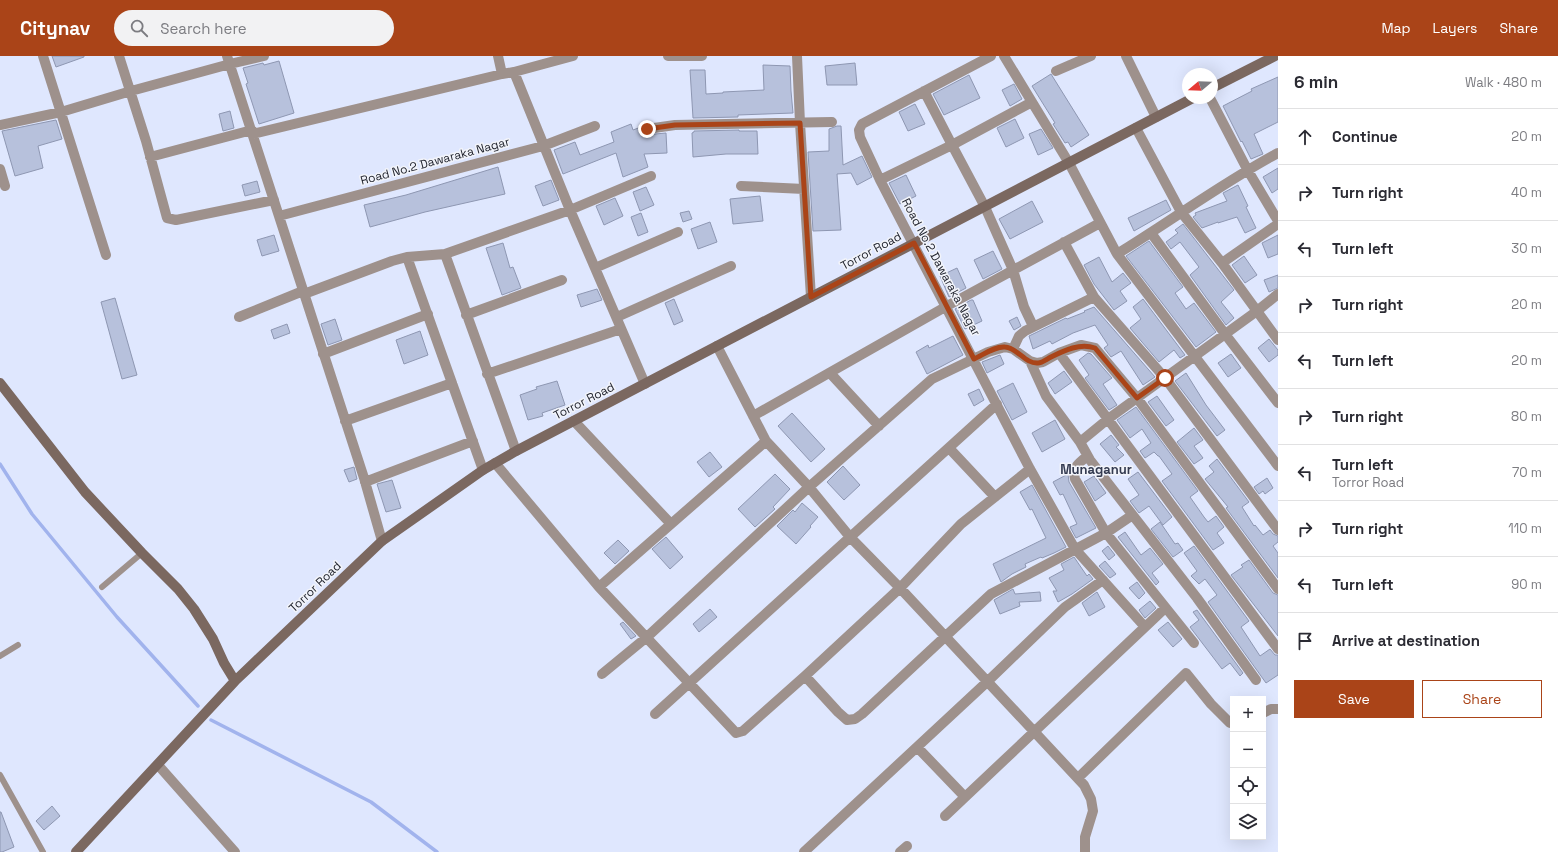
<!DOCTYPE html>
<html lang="en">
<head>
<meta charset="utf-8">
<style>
  body { margin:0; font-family:"Space Grotesk",sans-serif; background:#f2f2f3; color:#2b2b33 }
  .controls { position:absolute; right:12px; bottom:12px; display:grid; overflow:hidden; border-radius:0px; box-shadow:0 4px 16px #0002 }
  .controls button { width:36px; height:36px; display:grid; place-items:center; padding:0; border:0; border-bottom:1px solid #e1e1e2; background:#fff; color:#2b2b33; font:20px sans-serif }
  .compass { position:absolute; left:1182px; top:12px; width:36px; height:36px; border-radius:50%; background:#fff; box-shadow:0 4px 16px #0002; rotate:251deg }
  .stop { position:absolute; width:12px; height:12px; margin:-9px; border:3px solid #aa4418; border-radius:50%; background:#fff }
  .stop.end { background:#aa4418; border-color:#fff; box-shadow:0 1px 4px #0008 }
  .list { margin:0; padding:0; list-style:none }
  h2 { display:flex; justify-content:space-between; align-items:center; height:52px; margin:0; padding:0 16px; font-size:17px }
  h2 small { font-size:13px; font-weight:400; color:#7c7c81 }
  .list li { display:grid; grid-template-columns:26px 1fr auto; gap:12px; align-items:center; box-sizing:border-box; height:56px; padding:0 16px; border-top:1px solid #e1e1e2 }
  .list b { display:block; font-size:15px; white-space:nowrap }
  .list p { margin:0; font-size:13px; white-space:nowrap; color:#7c7c81 }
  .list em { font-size:13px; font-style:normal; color:#7c7c81 }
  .actions { display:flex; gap:8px; padding:12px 16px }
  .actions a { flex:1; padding:9px 0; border:1px solid #aa4418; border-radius:0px; text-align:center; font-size:14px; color:#aa4418 }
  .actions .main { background:#aa4418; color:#fff }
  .icon { flex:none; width:22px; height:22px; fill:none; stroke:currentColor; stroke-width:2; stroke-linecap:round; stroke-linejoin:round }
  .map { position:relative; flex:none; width:1278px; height:796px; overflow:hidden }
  header { display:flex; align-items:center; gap:24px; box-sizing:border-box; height:56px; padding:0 20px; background:#aa4418; color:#fff }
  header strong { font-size:19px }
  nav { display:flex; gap:22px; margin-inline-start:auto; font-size:14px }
  .search { width:280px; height:36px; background:#f2f2f3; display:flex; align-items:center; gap:10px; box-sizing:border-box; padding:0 14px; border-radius:22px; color:#7c7c81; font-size:15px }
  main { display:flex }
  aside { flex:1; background:#fff }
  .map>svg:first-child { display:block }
</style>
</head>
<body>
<header>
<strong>Citynav</strong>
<div class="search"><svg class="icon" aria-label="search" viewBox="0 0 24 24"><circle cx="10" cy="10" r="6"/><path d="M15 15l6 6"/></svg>Search here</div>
<nav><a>Map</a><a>Layers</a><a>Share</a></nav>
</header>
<main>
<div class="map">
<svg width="1278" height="796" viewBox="0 0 1278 796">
  <rect width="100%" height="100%" fill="#dfe7fe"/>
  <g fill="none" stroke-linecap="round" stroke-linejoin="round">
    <path stroke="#a1b3ed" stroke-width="3.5" d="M 0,408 L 32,458 L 117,561 L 198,650
      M 211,664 L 371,746 L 437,796"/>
  </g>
  <path fill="#b7c1dc" stroke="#8e97b2" d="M 52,0 L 84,0 L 84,1 L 56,11 Z
    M 279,5 L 294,57 L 259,68 L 246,28 L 248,27 L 243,12 L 263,7 L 264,9 Z
    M 855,7 L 857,29 L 827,29 L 825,10 Z
    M 763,9 L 790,10 L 791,35 L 793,57 L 738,59 L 738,61 L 693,62 L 690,14 L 705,14 L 706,38 L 723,37 L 723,36 L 764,34 Z
    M 1051,18 L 1089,79 L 1071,91 L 1068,86 L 1065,87 L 1053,68 L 1055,67 L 1032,30 Z
    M 969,19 L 980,42 L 944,59 L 933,38 Z
    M 1278,21 L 1278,66 L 1254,78 L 1263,98 L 1251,103 L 1242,85 L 1241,86 L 1223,50 L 1252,35 L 1251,33 Z
    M 1014,28 L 1022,43 L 1010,50 L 1002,34 Z
    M 915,48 L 925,68 L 908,75 L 899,56 Z
    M 230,55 L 234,72 L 223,75 L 219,58 Z
    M 1015,63 L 1024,82 L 1006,91 L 997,72 Z
    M 56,64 L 62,83 L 38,90 L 43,112 L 15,120 L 2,75 Z
    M 631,68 L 633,74 L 641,71 L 642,77 L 645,79 L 666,77 L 667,97 L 644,98 L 648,111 L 623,121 L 616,97 L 563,118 L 554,94 L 575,86 L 580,99 L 614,86 L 611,76 Z
    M 837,70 L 841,70 L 843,109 L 862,100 L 872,121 L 857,129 L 851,117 L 837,118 L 841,174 L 813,175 L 808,96 L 829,95 L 829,73 Z
    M 1041,73 L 1053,92 L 1038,99 L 1029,78 Z
    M 739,74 L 739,75 L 757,75 L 758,98 L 726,98 L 693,101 L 692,77 L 694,76 L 694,75 Z
    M 498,111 L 505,138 L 425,156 L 370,171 L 364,149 L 406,139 Z
    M 1278,112 L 1278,133 L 1272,137 L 1263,121 Z
    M 906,119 L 916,140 L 900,148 L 889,127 Z
    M 551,124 L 559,144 L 543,150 L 535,130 Z
    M 257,125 L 260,136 L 245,140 L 242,129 Z
    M 1238,129 L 1248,150 L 1246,151 L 1256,172 L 1245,177 L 1237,161 L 1218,167 L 1218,166 L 1202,172 L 1193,161 L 1196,159 L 1195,157 L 1227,145 L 1223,137 Z
    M 646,131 L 654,149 L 640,155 L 633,136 Z
    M 760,140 L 763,165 L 733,168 L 730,143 Z
    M 615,142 L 623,160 L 604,169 L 596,150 Z
    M 1166,144 L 1171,154 L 1134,175 L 1128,162 Z
    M 1032,145 L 1043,166 L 1010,183 L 999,163 Z
    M 689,155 L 692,163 L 683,166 L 680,157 Z
    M 641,157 L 648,176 L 638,180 L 631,161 Z
    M 710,166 L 717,186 L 698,193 L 691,173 Z
    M 1183,168 L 1234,234 L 1221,246 L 1234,262 L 1226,269 L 1190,219 L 1199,211 L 1180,186 L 1171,193 L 1166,186 L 1178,177 L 1175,174 Z
    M 274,179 L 279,195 L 262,200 L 257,184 Z
    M 1278,179 L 1278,198 L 1268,202 L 1262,187 Z
    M 1149,185 L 1183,231 L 1175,237 L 1186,253 L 1194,247 L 1216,276 L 1196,291 L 1126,200 Z
    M 503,187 L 510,212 L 513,211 L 521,232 L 502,239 L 486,192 Z
    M 993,195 L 1002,213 L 983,223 L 974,204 Z
    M 1244,200 L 1257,219 L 1245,227 L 1232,209 Z
    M 1099,201 L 1112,226 L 1123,217 L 1131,227 L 1120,235 L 1127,245 L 1114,254 L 1094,228 L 1084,209 Z
    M 957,212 L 966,232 L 949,241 L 940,220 Z
    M 1278,219 L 1278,232 L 1269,236 L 1264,224 Z
    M 597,233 L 602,244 L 581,251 L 577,239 Z
    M 115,242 L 137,319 L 122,323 L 101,246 Z
    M 674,243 L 683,265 L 674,269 L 665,247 Z
    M 1143,243 L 1185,299 L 1180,302 L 1174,294 L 1159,306 L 1130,272 L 1141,263 L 1133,251 Z
    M 971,244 L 973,244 L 982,265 L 965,273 L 955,253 Z
    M 1094,251 L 1155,321 L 1143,329 L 1121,295 L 1111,301 L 1104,292 L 1108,289 L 1095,269 L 1073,277 L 1052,288 L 1050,285 L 1033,293 L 1029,280 L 1066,262 L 1067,263 L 1085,256 L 1084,255 Z
    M 1017,261 L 1021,270 L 1014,274 L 1009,265 Z
    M 335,263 L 342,284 L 328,289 L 321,268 Z
    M 287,268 L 290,277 L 274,283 L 271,274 Z
    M 420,275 L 428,299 L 404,308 L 396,284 Z
    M 953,280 L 963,299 L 927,318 L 916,296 L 928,289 L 929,292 Z
    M 1269,283 L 1278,294 L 1278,299 L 1269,306 L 1258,292 Z
    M 1088,297 L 1091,298 L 1112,322 L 1103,328 L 1117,349 L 1109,354 L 1085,322 L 1089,319 L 1079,304 Z
    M 1231,298 L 1241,312 L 1228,321 L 1218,307 Z
    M 1000,299 L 1004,308 L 987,317 L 982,306 Z
    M 1064,315 L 1072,326 L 1055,338 L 1048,327 Z
    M 1186,317 L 1206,349 L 1225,374 L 1217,380 L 1175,325 Z
    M 557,325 L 565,349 L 542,357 L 543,360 L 528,364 L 520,339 L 537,333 L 536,331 Z
    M 1013,327 L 1027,356 L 1012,364 L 997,335 Z
    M 979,333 L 984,344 L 974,350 L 968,338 Z
    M 1157,340 L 1174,364 L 1166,370 L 1148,346 Z
    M 1136,351 L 1198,435 L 1190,441 L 1204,461 L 1208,466 L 1216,460 L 1224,471 L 1217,477 L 1224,487 L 1213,494 L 1162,425 L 1172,418 L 1159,400 L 1158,400 L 1154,396 L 1145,402 L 1140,395 L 1151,387 L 1142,373 L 1130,382 L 1117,364 Z
    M 792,357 L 825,393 L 811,406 L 778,370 Z
    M 1055,364 L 1065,383 L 1042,396 L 1032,377 Z
    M 1194,372 L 1203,384 L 1194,390 L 1203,402 L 1194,408 L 1177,386 Z
    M 1111,379 L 1119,389 L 1116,391 L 1124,399 L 1115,406 L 1100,388 Z
    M 710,396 L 722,411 L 709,421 L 697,406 Z
    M 1217,403 L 1249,446 L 1242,451 L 1254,470 L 1255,469 L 1263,479 L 1270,474 L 1273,478 L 1278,480 L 1278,486 L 1273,490 L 1278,497 L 1278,522 L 1226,452 L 1228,451 L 1205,423 L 1214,416 L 1209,410 Z
    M 843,410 L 860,429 L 844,444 L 827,426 Z
    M 354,411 L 357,423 L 349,426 L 344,414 Z
    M 1138,416 L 1172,461 L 1163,469 L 1149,450 L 1139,457 L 1130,445 L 1139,439 L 1128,423 Z
    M 775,418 L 790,433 L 773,451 L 775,453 L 755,471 L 738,453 Z
    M 1068,418 L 1069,426 L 1096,472 L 1076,482 L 1070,471 L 1077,468 L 1063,438 L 1060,439 L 1053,426 Z
    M 1094,420 L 1106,437 L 1095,445 L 1084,426 Z
    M 1267,422 L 1273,432 L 1265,438 L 1263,435 L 1259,438 L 1254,431 Z
    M 392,424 L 401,452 L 386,456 L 377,428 Z
    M 1032,429 L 1066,491 L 1054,497 L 1042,502 L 1041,501 L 1025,508 L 1026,511 L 1012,518 L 1001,526 L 993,508 L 1046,482 L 1032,453 L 1030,454 L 1020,436 Z
    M 802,447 L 818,461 L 810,470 L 811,471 L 796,488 L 777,470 L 793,454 L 795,456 Z
    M 1160,466 L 1175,488 L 1178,487 L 1183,494 L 1176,499 L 1173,501 L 1151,473 Z
    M 1125,476 L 1141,499 L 1150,492 L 1163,508 L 1152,517 L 1159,526 L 1156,529 L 1118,481 Z
    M 666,481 L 683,501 L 670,513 L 652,493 Z
    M 618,484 L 629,495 L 615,508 L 604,497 Z
    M 1108,490 L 1115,499 L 1109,504 L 1102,495 Z
    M 1194,490 L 1249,565 L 1241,571 L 1260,600 L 1270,593 L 1275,599 L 1278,599 L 1278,619 L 1266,627 L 1208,546 L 1217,539 L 1205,523 L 1199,528 L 1191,520 L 1197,515 L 1184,497 Z
    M 1074,501 L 1087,520 L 1089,518 L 1093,523 L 1072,538 L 1058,546 L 1053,535 L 1057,535 L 1049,522 L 1064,514 L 1061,508 Z
    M 1249,504 L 1273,537 L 1278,539 L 1278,580 L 1231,519 L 1243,511 L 1241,509 Z
    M 1105,505 L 1116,518 L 1110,522 L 1099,510 Z
    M 1137,526 L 1145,537 L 1139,543 L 1129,532 Z
    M 1013,533 L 1015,538 L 1040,536 L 1041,545 L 1019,546 L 1020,550 L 1000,558 L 994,544 Z
    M 1097,536 L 1105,551 L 1089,560 L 1082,547 Z
    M 1150,545 L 1156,552 L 1145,562 L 1139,554 Z
    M 710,553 L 717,561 L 699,576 L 693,568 Z
    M 1197,554 L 1243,617 L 1240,620 L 1230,607 L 1222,613 L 1190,571 L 1199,564 L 1193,556 Z
    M 623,566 L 636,580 L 631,583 L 620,568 Z
    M 1168,566 L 1182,583 L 1173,591 L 1158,574 Z
    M 52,750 L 60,760 L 44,774 L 36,765 Z
    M 0,756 L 1,756 L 14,791 L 2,796 L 0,796 Z"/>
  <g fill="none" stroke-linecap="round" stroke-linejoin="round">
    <path stroke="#9e918c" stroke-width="6" d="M 102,531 L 142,497
      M 0,600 L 18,589
      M 0,719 L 43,796"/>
    <path stroke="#9e918c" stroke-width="10" d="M 43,0 L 106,199
      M 119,0 L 146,85 L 167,162 L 176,164 L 274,144
      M 227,0 L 364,422 L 382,485
      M 498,0 L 502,18
      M 668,0 L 702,0
      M 797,0 L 800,67 L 811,241
      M 991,0 L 862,68 L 859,74 L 860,81 L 880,124 L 1030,413 L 1075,493 L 1145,571 L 1165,552
      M 1004,0 L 1069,107 L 1117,198 L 1278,410
      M 1126,0 L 1156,61
      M 1056,15 L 1091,0
      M 514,16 L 570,154 L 645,328
      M 924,35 L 952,89 L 1032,46
      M 1210,42 L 1247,113 L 1278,165
      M 0,69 L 61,56 L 131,35 L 230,8 L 264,0
      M 1136,72 L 1181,156 L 1222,207 L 1278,284
      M 647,73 L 675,69 L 832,66
      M 253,78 L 502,18 L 514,16 L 573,0
      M 150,101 L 252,74
      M 0,113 L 5,130
      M 880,124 L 952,89 L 985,151 L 1013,214 L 1024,251 L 1033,270
      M 741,130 L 804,133
      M 279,160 L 543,90 L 595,70
      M 1151,177 L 1225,278 L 1278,347
      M 1064,186 L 1094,241
      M 1117,198 C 1171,165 1222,127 1278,97
      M 407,201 L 483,414
      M 1222,207 L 1278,168
      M 595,212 L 678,176
      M 304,238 L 392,205 L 407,201 L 445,198
      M 466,259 L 562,224
      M 239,261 L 303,235
      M 617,261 L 731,210
      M 717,290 L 766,385 L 809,431 L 850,481 L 900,532 L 1084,729 L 1091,743 L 1093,755 L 1085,781 L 1085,796
      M 1013,293 L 1019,280 L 1025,275 L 1094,241 L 1165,322 L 1278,474
      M 1059,297 L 1278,593
      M 323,298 L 428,258
      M 1030,305 L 1046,340 L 1080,386 L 1090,404 L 1197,542 L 1256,624
      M 830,317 L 879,370
      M 487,318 L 621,273
      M 753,360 L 947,250 L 1100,167
      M 345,365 L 452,327
      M 574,365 L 671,468
      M 1080,386 L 1108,363 L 1257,255 L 1278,238
      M 949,392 L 995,441
      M 516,395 L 445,198 L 570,154 L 651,120
      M 1087,400 C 1079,408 1072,410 1075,423 L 1106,477 L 1194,587
      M 495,407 L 599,531 L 736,677 L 743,675 L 805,620 L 900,532 L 961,468 L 1030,413
      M 365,426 L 473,385
      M 599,531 L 766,385
      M 602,618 L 647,581 L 809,431 L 932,323 L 988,296 L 1005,291 L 1013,293 L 1030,305 L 1037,307 L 1043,306 L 1059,297 L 1081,289 L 1095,292 L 1137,342 L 1278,533
      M 805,620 L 838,656 L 847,664 L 855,663 L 862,658 L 991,538 L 1106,477 L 1131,460
      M 1263,657 L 1271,653 L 1278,653
      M 655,658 L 997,348
      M 917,691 L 965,741
      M 158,709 L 235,796
      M 1078,722 L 1186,617 L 1211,648 L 1230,667 L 1233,667
      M 945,760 L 1145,571
      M 804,796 L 988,625 L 1065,551 L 1103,524
      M 900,796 L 907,790"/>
    <path stroke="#7b6860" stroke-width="10" d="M 1212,32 L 1275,0
      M 0,327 L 85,436 L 142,497 L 178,533 L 194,553 L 213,583 L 224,607 L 235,625
      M 76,796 L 235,625 L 382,485 L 483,414 L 516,395 L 717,290 L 1193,42"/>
  </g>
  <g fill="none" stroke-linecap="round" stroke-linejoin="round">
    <path stroke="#aa4418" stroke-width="5" d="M 647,73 L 675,69 L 800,67 L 811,241 L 914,187 L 974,303 C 983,299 995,290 1005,291 C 1018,292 1025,308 1038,307 C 1042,307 1047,303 1051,301 C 1065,294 1080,287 1095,292 L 1137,342 L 1165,322"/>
  </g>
  <g text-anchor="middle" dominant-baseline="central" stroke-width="3" stroke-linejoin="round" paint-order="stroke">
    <g font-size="12" fill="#21242f" stroke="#f2f4fa">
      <text transform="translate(435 105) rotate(-15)">Road No.2 Dawaraka Nagar</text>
      <text transform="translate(871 195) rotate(-28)">Torror Road</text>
      <text transform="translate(941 211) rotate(62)">Road No.2 Dawaraka Nagar</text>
      <text transform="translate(584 345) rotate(-27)">Torror Road</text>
      <text transform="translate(315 531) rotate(-44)">Torror Road</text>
    </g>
    <g font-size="13" font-weight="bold" fill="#343b51" stroke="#f2f4fa">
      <text x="1096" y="413">Munaganur</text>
    </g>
  </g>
</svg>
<div class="controls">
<button>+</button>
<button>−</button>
<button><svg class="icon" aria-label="locate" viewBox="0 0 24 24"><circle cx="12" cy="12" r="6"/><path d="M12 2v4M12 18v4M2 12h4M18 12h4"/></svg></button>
<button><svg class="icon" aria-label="layers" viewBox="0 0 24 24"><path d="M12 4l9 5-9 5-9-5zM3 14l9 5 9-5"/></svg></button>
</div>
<svg class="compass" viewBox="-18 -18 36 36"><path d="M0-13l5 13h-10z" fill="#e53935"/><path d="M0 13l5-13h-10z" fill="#7c7c81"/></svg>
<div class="stop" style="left:1165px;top:322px"></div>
<div class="stop end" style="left:647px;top:73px"></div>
</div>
<aside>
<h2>6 min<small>Walk · 480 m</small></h2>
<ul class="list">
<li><svg class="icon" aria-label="ahead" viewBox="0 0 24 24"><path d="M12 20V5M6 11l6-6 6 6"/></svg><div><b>Continue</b></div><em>20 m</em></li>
<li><svg class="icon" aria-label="right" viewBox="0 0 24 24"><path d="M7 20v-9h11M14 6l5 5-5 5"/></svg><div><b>Turn right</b></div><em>40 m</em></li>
<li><svg class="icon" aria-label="left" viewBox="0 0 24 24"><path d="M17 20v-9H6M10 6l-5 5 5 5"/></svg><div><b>Turn left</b></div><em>30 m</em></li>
<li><svg class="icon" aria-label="right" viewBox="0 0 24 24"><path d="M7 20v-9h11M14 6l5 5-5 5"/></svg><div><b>Turn right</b></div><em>20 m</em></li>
<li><svg class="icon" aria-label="left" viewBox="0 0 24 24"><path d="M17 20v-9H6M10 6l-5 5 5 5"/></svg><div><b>Turn left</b></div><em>20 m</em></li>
<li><svg class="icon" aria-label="right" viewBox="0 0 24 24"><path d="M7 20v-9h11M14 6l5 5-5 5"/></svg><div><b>Turn right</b></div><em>80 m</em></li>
<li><svg class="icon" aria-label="left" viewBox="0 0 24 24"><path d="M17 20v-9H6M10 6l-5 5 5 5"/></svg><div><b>Turn left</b><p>Torror Road</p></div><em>70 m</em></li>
<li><svg class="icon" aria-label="right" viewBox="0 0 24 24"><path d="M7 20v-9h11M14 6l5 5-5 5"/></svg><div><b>Turn right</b></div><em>110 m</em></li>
<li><svg class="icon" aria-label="left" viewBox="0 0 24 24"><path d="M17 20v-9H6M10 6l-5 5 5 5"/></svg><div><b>Turn left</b></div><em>90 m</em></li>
<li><svg class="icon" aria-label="arrive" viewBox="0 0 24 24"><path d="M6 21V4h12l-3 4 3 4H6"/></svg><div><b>Arrive at destination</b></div></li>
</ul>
<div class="actions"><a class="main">Save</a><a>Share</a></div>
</aside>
</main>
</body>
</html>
